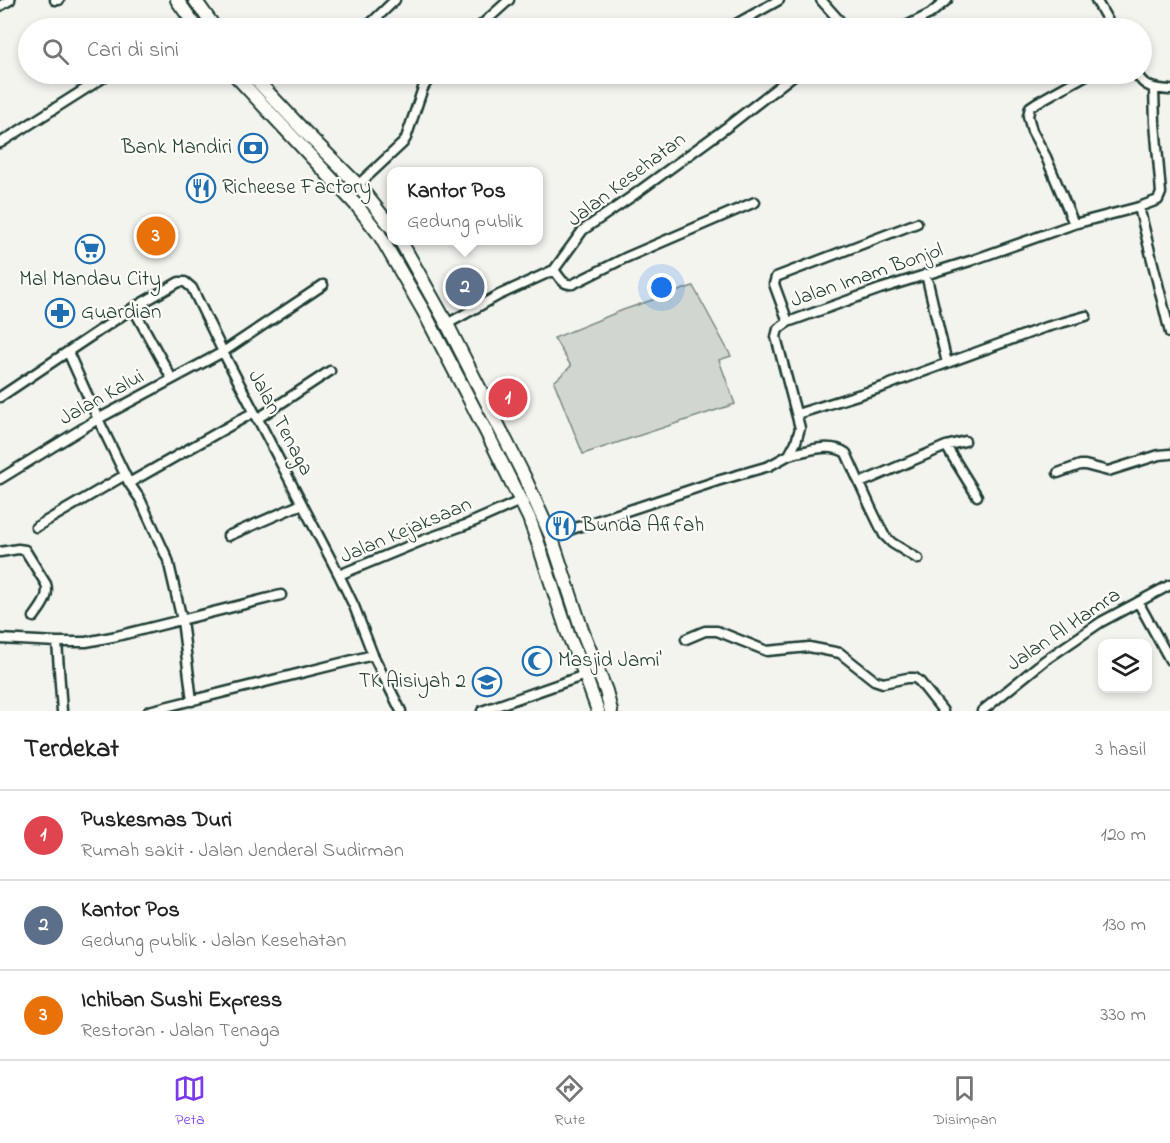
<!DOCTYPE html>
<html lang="id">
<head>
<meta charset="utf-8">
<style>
  body { margin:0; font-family:"Indie Flower",sans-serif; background:#f6f6f6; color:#222 }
  .controls { position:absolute; right:18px; bottom:18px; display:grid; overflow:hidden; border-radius:12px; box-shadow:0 3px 9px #0003 }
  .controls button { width:54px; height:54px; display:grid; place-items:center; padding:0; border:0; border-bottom:2px solid #e0e0e0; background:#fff; color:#222; font:30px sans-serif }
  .you { position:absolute; left:662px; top:288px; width:21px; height:21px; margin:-15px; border:4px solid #fff; border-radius:50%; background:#1a73e8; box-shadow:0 0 0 9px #1a73e833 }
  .badge { display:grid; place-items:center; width:39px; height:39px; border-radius:50%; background:#7c3aed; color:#fff; font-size:20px; font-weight:700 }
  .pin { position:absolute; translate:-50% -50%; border:3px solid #fff; box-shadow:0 2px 6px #0006 }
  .popup { position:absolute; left:387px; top:167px; width:156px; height:78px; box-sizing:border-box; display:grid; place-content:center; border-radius:12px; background:#fff; filter:drop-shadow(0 2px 4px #0005); font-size:20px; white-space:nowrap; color:#767676 }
  .popup b { font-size:22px; color:#222 }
  .popup::after { content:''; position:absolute; left:50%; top:100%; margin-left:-12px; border:12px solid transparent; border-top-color:#fff }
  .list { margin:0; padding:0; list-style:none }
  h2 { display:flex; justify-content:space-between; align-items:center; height:78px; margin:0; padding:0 24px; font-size:26px }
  h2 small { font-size:20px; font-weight:400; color:#767676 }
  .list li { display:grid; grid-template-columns:39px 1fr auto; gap:18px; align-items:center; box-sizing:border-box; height:90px; padding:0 24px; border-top:2px solid #e0e0e0 }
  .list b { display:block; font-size:22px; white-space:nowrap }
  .list p { margin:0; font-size:20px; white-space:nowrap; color:#767676 }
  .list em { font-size:20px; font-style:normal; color:#767676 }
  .icon { flex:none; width:33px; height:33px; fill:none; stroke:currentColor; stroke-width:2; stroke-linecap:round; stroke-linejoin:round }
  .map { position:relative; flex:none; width:1170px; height:711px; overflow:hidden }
  .search { position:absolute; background:#fff; box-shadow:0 3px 9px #0003; left:18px; right:18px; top:18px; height:66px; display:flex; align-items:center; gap:15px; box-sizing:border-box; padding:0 21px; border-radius:33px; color:#767676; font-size:22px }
  .sheet { height:348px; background:#fff }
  nav { display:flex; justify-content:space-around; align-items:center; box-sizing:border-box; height:84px; border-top:2px solid #e0e0e0; background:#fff; font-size:16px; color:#767676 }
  nav a { display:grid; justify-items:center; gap:3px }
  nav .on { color:#7c3aed }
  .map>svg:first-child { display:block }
</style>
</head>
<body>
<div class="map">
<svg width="1170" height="711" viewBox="0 0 1170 711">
  <rect width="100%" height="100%" fill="#f4f4ef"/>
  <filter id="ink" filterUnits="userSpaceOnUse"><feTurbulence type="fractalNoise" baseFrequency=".0167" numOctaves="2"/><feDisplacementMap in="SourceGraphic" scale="12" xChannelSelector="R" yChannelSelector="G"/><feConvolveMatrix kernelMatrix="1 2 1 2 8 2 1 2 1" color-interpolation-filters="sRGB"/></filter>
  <g filter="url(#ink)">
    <path fill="#d1d6d1" stroke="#788a82" stroke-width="1.5" d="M 693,286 L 731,356 L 719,360 L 735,404 L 583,454 L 554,382 L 571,366 L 554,338 L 623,310 Z"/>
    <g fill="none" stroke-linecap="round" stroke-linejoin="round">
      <g stroke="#1f3d34" stroke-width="13">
        <path id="street" d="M 55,0 L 59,0
          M 821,0 L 846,28
          M 1096,0 L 1112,28
          M 0,6 L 10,0
          M 178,28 L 191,20
          M 366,28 L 395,0
          M 478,28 L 509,0
          M 729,28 L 779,0
          M 902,28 L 930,14 L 947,0
          M 1137,74 C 1144,88 1156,89 1170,90
          M 0,143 L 109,74
          M 358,185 L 403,143 L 406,138 L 423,88 L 432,74
          M 1139,207 L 1170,333
          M 1074,224 L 1046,157 L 1032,131 L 1028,116 L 1030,107 L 1036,103 L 1088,74
          M 554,270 C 560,277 563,286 573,284 L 625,258 L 755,202
          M 926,274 L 947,363
          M 133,308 L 172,379
          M 788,322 L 774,284 L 776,277 L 917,223
          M 447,324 L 499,295 L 554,270 L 583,230 L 631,197 L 727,127 L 795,74
          M 68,352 L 98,419 L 129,483 L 140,499 L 168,560 L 182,620 L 192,701
          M 0,397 L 133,308 L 179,282 L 185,282 L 192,288 L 223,352 L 339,575
          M 797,414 L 883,387 L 898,381 L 1043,328 L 1086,316
          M 257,419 L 330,371
          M 946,446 L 977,496
          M 789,455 C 806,451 830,442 846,453 L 870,506 L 884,535 L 892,543 L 918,559
          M 1058,473 L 1080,465 L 1085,465 L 1108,471 L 1159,455 L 1170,454
          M 0,479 L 98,419 L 223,352 L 323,285
          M 129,483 L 254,412
          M 860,483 L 946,446 L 965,441
          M 36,527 L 125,475
          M 228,536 L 302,504
          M 551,536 L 717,481 L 769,466 L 789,455 L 796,442 L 800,428 L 776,337 L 778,329 L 788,322 L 880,289 L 970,261 L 1074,224 L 1139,207 L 1158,200 L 1161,193 L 1155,123 L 1154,89
          M 0,552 L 18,549 L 25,550 L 46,584 C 50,597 41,607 34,617
          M 1138,602 L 1170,660
          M 0,639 L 57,642 L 86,642 L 117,636 L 281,595
          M 686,639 L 705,631 L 717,631 L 767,651 L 809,647 L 840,653 L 874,680 L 883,683 L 907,678 L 915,678 L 920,682 L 943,711
          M 57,642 L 62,711
          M 149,711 L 373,655
          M 401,711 L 373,655 L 354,606 L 339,575 L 426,539 L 468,524 L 520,501
          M 482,711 L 585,675
          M 982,711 L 1044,661 L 1101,622 L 1170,585"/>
      </g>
      <g stroke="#1f3d34" stroke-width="16">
        <path id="secondary" d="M 177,0 L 197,28
          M 195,0 L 215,28
          M 234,74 L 358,207 L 379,234 L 424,312 L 492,443 L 529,518 L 538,543 L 568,634 L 585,675 L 598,711
          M 251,74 L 305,132 L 358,185 L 392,228
          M 400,240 L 447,324 L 524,476 L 551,536 L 582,630 L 606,691 L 611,711"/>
      </g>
      <use href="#street" stroke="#fdfcf7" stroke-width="8"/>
      <use href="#secondary" stroke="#fdfcf7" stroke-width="12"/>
    </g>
  </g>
  <defs>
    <g id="bank-ring" transform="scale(1.5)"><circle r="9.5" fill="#fdfcf7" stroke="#1f6fb2" stroke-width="1.5"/><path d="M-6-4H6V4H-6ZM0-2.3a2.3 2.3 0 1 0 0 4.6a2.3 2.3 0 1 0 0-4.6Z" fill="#1f6fb2"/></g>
    <g id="restaurant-ring" transform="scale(1.5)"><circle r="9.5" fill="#fdfcf7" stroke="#1f6fb2" stroke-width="1.5"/><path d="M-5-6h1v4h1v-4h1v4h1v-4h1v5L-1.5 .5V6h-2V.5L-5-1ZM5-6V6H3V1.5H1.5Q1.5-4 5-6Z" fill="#1f6fb2"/></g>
    <g id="supermarket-ring" transform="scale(1.5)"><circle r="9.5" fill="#fdfcf7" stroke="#1f6fb2" stroke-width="1.5"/><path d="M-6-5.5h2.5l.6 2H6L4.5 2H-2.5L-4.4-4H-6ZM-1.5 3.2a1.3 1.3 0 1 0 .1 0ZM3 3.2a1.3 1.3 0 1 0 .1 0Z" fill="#1f6fb2"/></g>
    <g id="pharmacy-ring" transform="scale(1.5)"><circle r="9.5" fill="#fdfcf7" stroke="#1f6fb2" stroke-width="1.5"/><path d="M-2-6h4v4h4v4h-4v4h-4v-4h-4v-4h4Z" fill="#1f6fb2"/></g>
    <g id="mosque-ring" transform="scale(1.5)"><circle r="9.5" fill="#fdfcf7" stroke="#1f6fb2" stroke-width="1.5"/><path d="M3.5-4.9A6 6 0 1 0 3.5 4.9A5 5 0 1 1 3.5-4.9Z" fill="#1f6fb2"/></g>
    <g id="school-ring" transform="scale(1.5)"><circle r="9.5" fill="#fdfcf7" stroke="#1f6fb2" stroke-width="1.5"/><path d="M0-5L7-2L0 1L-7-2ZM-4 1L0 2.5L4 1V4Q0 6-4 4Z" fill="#1f6fb2"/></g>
  </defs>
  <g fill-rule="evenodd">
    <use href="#bank-ring" x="253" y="148"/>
    <use href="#restaurant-ring" x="201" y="188"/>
    <use href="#supermarket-ring" x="90" y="249"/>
    <use href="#pharmacy-ring" x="60" y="313"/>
    <use href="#restaurant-ring" x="561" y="526"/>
    <use href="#mosque-ring" x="537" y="661"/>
    <use href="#school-ring" x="487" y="682"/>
  </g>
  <g text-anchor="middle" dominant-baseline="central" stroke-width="4.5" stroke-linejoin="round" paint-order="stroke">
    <g font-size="21" fill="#1f3d34" stroke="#fdfcf7" text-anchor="start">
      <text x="232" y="148" text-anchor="end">Bank Mandiri</text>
      <text x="222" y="188">Richeese Factory</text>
      <text x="90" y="280" text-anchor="middle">Mal Mandau City</text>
      <text x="81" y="313">Guardian</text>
      <text x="582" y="526">Bunda Afifah</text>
      <text x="558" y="661">Masjid Jami'</text>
      <text x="466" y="682" text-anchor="end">TK Aisiyah 2</text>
    </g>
    <g font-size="21" fill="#1f3d34" stroke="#fdfcf7">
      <text transform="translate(627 180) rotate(-37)">Jalan Kesehatan</text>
      <text transform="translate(867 276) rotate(-19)">Jalan Imam Bonjol</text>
      <text transform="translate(102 398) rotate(-29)">Jalan Kalui</text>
      <text transform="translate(280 423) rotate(62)">Jalan Tenaga</text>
      <text transform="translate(406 531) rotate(-23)">Jalan Kejaksaan</text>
      <text transform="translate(1064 630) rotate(-34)">Jalan Al Hamra</text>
    </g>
  </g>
</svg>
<div class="controls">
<button><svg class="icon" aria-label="layers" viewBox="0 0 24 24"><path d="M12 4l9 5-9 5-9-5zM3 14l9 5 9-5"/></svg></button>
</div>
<div class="you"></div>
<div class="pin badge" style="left:508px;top:398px;background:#e0444e">1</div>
<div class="pin badge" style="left:465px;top:287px;background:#5c6f8a">2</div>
<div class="popup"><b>Kantor Pos</b>Gedung publik</div>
<div class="pin badge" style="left:156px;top:236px;background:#e8710a">3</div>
<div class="search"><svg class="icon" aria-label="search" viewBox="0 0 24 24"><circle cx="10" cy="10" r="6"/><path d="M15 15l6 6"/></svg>Cari di sini</div>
</div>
<section class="sheet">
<h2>Terdekat<small>3 hasil</small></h2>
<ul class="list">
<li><span class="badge" style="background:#e0444e">1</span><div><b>Puskesmas Duri</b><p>Rumah sakit · Jalan Jenderal Sudirman</p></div><em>120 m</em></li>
<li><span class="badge" style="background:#5c6f8a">2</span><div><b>Kantor Pos</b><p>Gedung publik · Jalan Kesehatan</p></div><em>130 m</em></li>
<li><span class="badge" style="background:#e8710a">3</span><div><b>Ichiban Sushi Express</b><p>Restoran · Jalan Tenaga</p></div><em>330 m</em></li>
</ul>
</section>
<nav>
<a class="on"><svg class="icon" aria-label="map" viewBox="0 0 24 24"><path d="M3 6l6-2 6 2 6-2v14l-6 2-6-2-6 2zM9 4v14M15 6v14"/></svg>Peta</a>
<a><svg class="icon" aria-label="directions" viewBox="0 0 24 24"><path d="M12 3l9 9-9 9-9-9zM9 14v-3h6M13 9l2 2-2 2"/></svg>Rute</a>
<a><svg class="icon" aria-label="saved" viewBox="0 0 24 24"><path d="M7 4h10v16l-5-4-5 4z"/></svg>Disimpan</a>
</nav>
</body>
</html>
